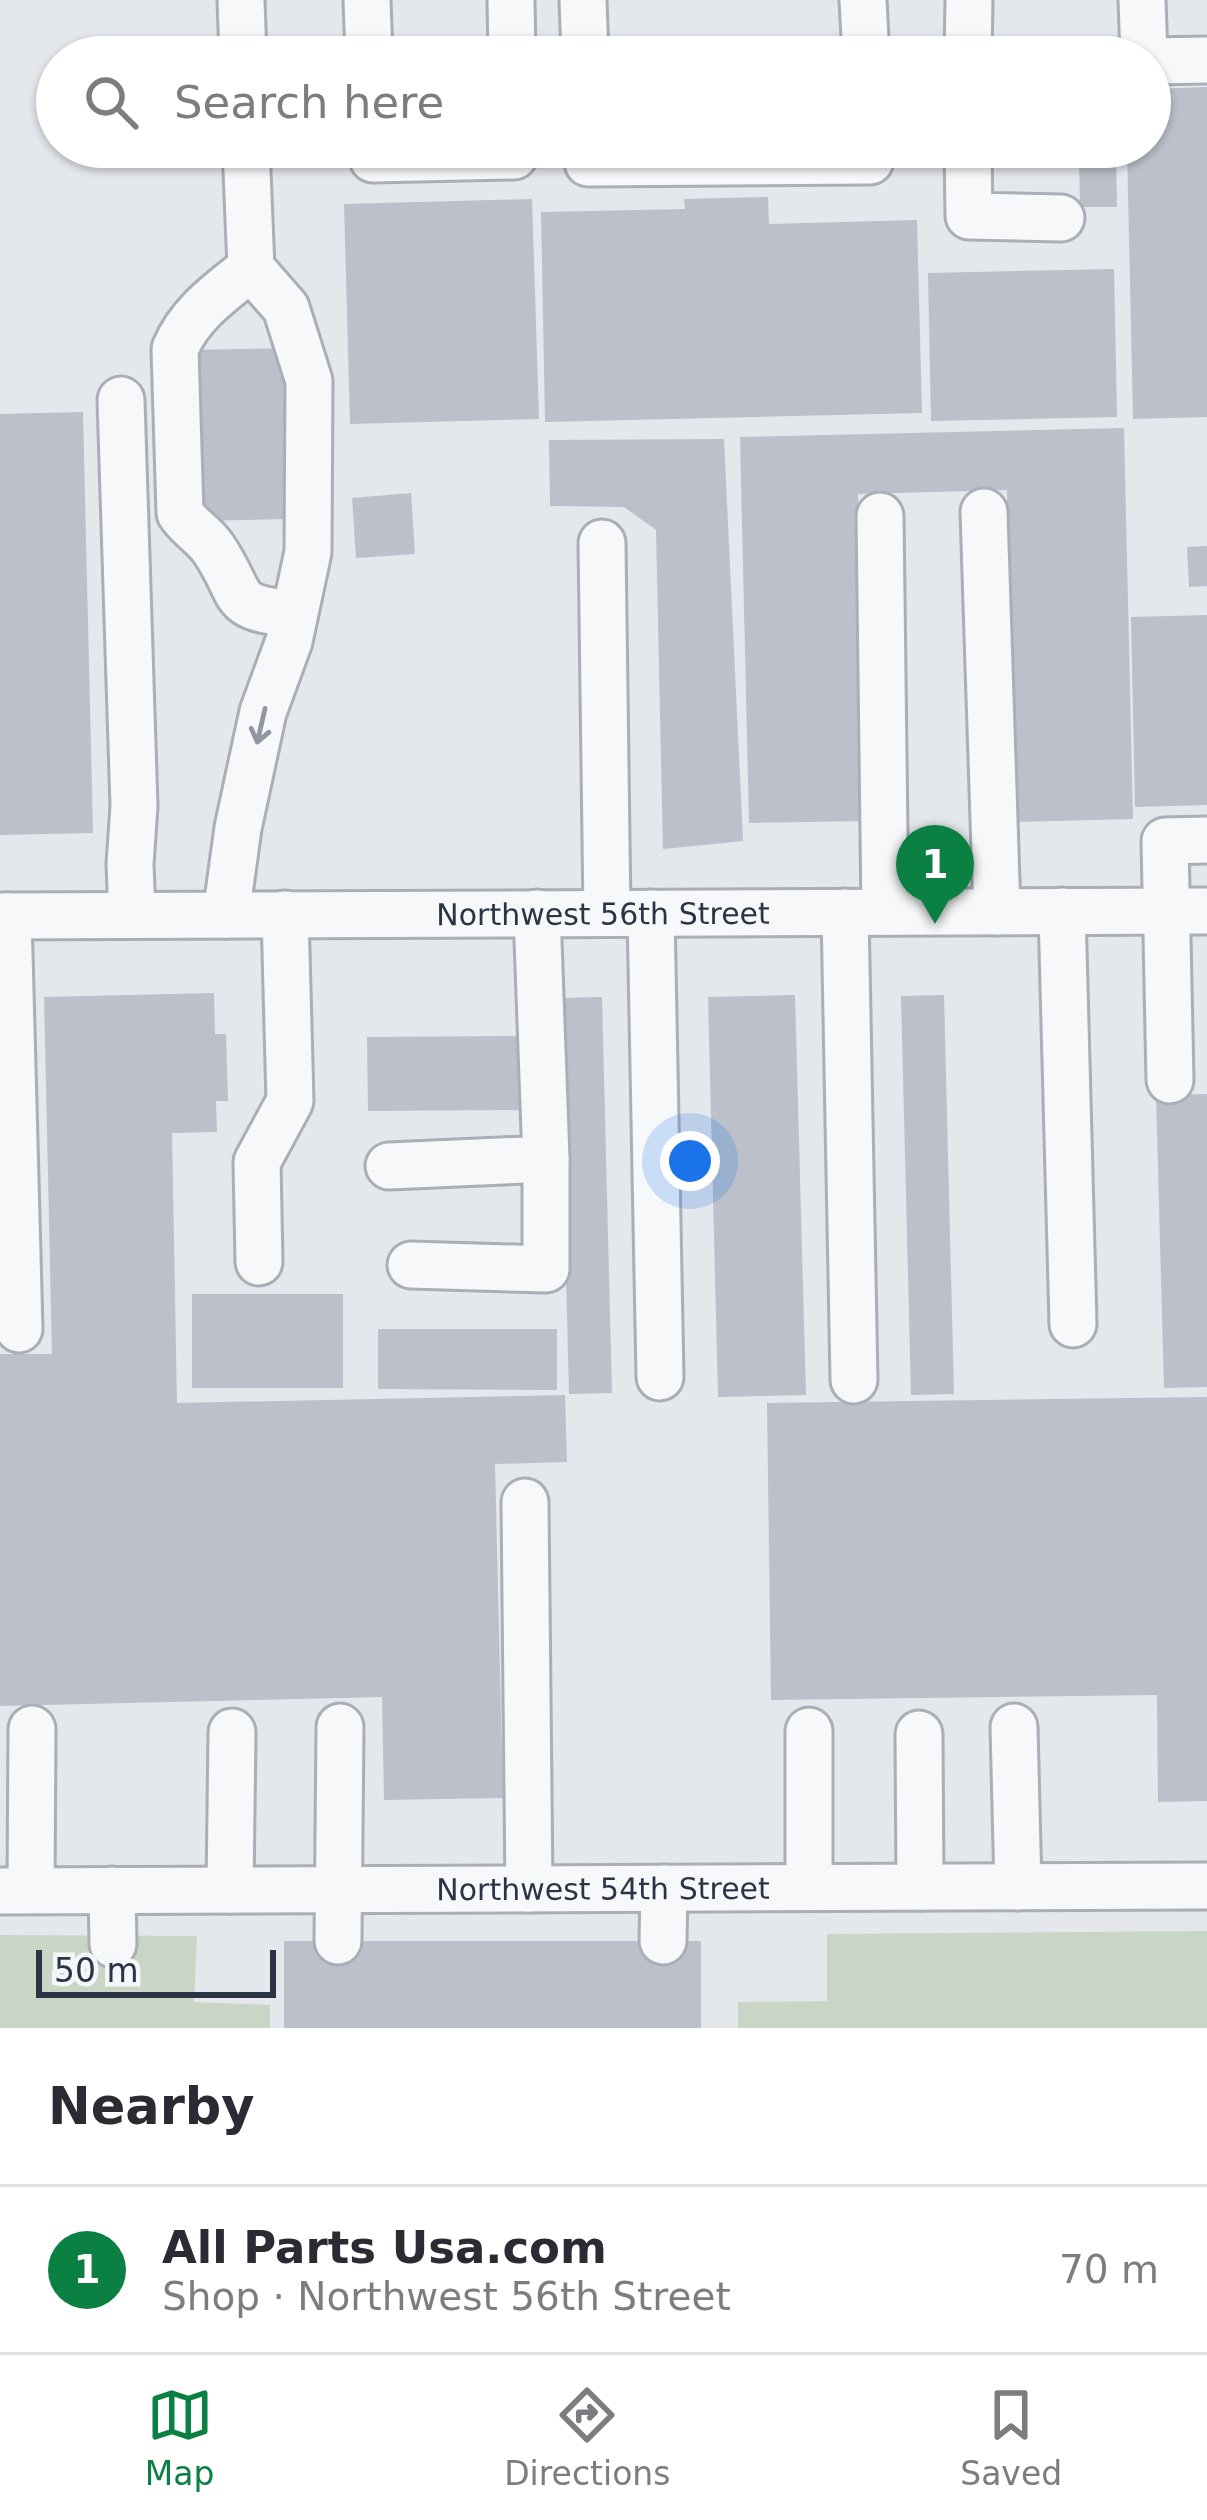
<!DOCTYPE html>
<html lang="en">
<head>
<meta charset="utf-8">
<style>
  body { margin:0; font-family:"DejaVu Sans",sans-serif; background:#f2f2f3; color:#2b2b33 }
  .scale { position:absolute; left:36px; bottom:30px; width:240px; box-sizing:border-box; padding-left:12px; border:6px solid #2b3445; border-top:0; font-size:33px; line-height:42px; white-space:nowrap; color:#2b3445; -webkit-text-stroke:9px #f4f6f9; paint-order:stroke }
  .you { position:absolute; left:690px; top:1161px; width:42px; height:42px; margin:-30px; border:9px solid #fff; border-radius:50%; background:#1a73e8; box-shadow:0 0 0 18px #1a73e833 }
  .badge { display:grid; place-items:center; width:78px; height:78px; border-radius:50%; background:#0b8043; color:#fff; font-size:39px; font-weight:700 }
  .pin { position:absolute; translate:-50% -99px; filter:drop-shadow(0 3px 6px #0008) }
  .pin::after { content:''; position:absolute; top:63px; width:42px; height:36px; background:inherit; clip-path:polygon(0 0,100% 0,50% 100%) }
  .list { margin:0; padding:0; list-style:none }
  h2 { display:flex; justify-content:space-between; align-items:center; height:156px; margin:0; padding:0 48px; font-size:51px }
  h2 small { font-size:39px; font-weight:400; color:#7c7c81 }
  .list li { display:grid; grid-template-columns:78px 1fr auto; gap:36px; align-items:center; box-sizing:border-box; height:168px; padding:0 48px; border-top:3px solid #e1e1e2 }
  .list b { display:block; font-size:45px; white-space:nowrap }
  .list p { margin:0; font-size:39px; white-space:nowrap; color:#7c7c81 }
  .list em { font-size:39px; font-style:normal; color:#7c7c81 }
  .icon { flex:none; width:66px; height:66px; fill:none; stroke:currentColor; stroke-width:2; stroke-linecap:round; stroke-linejoin:round }
  .map { position:relative; flex:none; width:1207px; height:2028px; overflow:hidden }
  .search { position:absolute; background:#fff; box-shadow:0 3px 9px #0004; left:36px; right:36px; top:36px; height:132px; display:flex; align-items:center; gap:30px; box-sizing:border-box; padding:0 42px; border-radius:66px; color:#7c7c81; font-size:45px }
  .sheet { height:324px; background:#fff }
  nav { display:flex; justify-content:space-around; align-items:center; box-sizing:border-box; height:168px; border-top:3px solid #e1e1e2; background:#fff; font-size:33px; color:#7c7c81 }
  nav a { display:grid; justify-items:center; gap:6px }
  nav .on { color:#0b8043 }
  .map>svg:first-child { display:block }
</style>
</head>
<body>
<div class="map">
<svg width="1207" height="2028" viewBox="0 0 1207 2028">
  <rect width="100%" height="100%" fill="#e4e7ec"/>
  <path fill="#c9d6c5" d="M 1207,1931 L 1207,2028 L 738,2028 L 738,2002 L 827,2001 L 827,1934 Z
    M 0,1935 L 197,1936 L 194,2002 L 270,2005 L 270,2028 L 0,2028 Z"/>
  <path fill="#bbc0ca" d="M 1112,38 L 1112,57 L 1082,57 L 1082,39 Z
    M 1207,87 L 1207,417 L 1133,419 L 1127,147 L 1150,147 L 1150,89 Z
    M 994,147 L 1116,147 L 1117,207 L 1080,207 L 1079,156 L 995,158 Z
    M 768,197 L 769,224 L 917,220 L 922,413 L 545,422 L 541,212 L 685,209 L 684,199 Z
    M 532,199 L 539,419 L 350,424 L 344,204 Z
    M 1114,269 L 1117,417 L 931,421 L 928,273 Z
    M 291,348 L 293,431 L 286,432 L 288,519 L 199,521 L 188,350 Z
    M 83,412 L 93,833 L 0,835 L 0,414 Z
    M 1124,428 L 1133,819 L 1014,822 L 1007,490 L 858,494 L 865,821 L 749,823 L 740,437 Z
    M 724,439 L 743,841 L 663,849 L 656,530 L 624,507 L 550,506 L 549,440 Z
    M 411,493 L 415,554 L 356,558 L 352,498 Z
    M 1207,546 L 1207,586 L 1189,587 L 1187,547 Z
    M 1207,615 L 1207,805 L 1135,807 L 1131,617 Z
    M 214,993 L 215,1034 L 226,1034 L 228,1101 L 216,1101 L 217,1132 L 172,1133 L 177,1403 L 565,1395 L 567,1462 L 495,1464 L 503,1798 L 384,1800 L 382,1697 L 0,1706 L 0,1354 L 52,1354 L 44,997 Z
    M 795,995 L 806,1395 L 718,1397 L 708,997 Z
    M 944,995 L 954,1394 L 911,1395 L 901,996 Z
    M 602,997 L 612,1393 L 569,1394 L 559,998 Z
    M 529,1036 L 529,1110 L 368,1111 L 367,1037 Z
    M 1207,1094 L 1207,1387 L 1164,1388 L 1156,1095 Z
    M 192,1294 L 343,1294 L 343,1388 L 192,1388 Z
    M 378,1329 L 557,1329 L 557,1390 L 378,1389 Z
    M 1207,1397 L 1207,1801 L 1158,1802 L 1157,1695 L 771,1700 L 767,1403 Z
    M 284,1941 L 701,1941 L 701,2028 L 284,2028 Z"/>
  <g fill="none" stroke-linecap="round" stroke-linejoin="round">
    <g stroke="#a9aeb7" stroke-width="51">
      <g id="minor">
        <path d="M 241,0 L 243,57"/>
        <path d="M 367,0 L 369,57"/>
        <path d="M 511,0 L 512,57"/>
        <path d="M 583,0 L 585,57"/>
        <path d="M 863,0 L 866,57"/>
        <path d="M 1142,0 L 1144,57"/>
        <path d="M 968,57 L 969,0"/>
        <path d="M 1150,61 L 1207,60"/>
        <path d="M 372,147 L 373,159 L 514,156 L 514,147"/>
        <path d="M 588,147 L 588,163 L 870,161 L 870,147"/>
        <path d="M 968,147 L 969,216 L 1061,218"/>
        <path d="M 251,268 C 221,292 190,313 175,349 L 180,513 C 189,527 203,534 213,548 C 247,598 225,607 294,614"/>
        <path d="M 121,400 L 134,806 L 130,864 L 132,915"/>
        <path d="M 984,512 L 997,912"/>
        <path d="M 880,516 L 885,912"/>
        <path d="M 602,543 L 607,913"/>
        <path d="M 1062,911 L 1073,1324"/>
        <path d="M 845,912 L 854,1380"/>
        <path d="M 651,913 L 660,1377"/>
        <path d="M 226,915 L 238,828 L 263,712 L 289,641 L 308,552 L 309,381 L 286,308 L 251,268 L 246,147"/>
        <path id="s1" d="M 0,916 L 1207,911"/>
        <path d="M 8,916 L 19,1329"/>
        <path d="M 1170,1080 L 1165,841 L 1207,840"/>
        <path d="M 389,1166 L 546,1159 L 537,913"/>
        <path d="M 259,1262 L 257,1162 L 290,1101 L 285,914"/>
        <path d="M 411,1265 L 546,1269 L 546,1159"/>
        <path d="M 525,1502 L 529,1889"/>
        <path d="M 1014,1727 L 1018,1887"/>
        <path d="M 809,1731 L 809,1887"/>
        <path d="M 919,1734 L 920,1887"/>
        <path d="M 31,1890 L 32,1729"/>
        <path d="M 112,1890 L 113,1944"/>
        <path d="M 230,1890 L 232,1732"/>
        <path id="s2" d="M 0,1891 L 1207,1886"/>
        <path d="M 338,1941 L 340,1727"/>
        <path d="M 663,1941 L 664,1888"/>
      </g>
    </g>
    <use href="#minor" stroke="#f7f8fa" stroke-width="45"/>
  </g>
  <defs><path id="oneway-shaft" d="M-6 0H5M1.5-3L5.5 0L1.5 3" fill="none" stroke-width="1.6" stroke-linecap="round" stroke-linejoin="round" transform="scale(3)"/></defs>
  <use stroke="#9196a0" href="#oneway-shaft" transform="translate(261 726) rotate(103)"/>
  <g text-anchor="middle" dominant-baseline="central" stroke-width="9" stroke-linejoin="round" paint-order="stroke">
    <g font-size="30" fill="#2b3445" stroke="#f4f6f9">
      <text stroke="none"><textPath href="#s1" startOffset="603">Northwest 56th Street</textPath></text>
      <text stroke="none"><textPath href="#s2" startOffset="603">Northwest 54th Street</textPath></text>
    </g>
  </g>
</svg>
<div class="scale">50 m</div>
<div class="you"></div>
<div class="pin badge" style="left:935px;top:924px">1</div>
<div class="search"><svg class="icon" aria-label="search" viewBox="0 0 24 24"><circle cx="10" cy="10" r="6"/><path d="M15 15l6 6"/></svg>Search here</div>
</div>
<section class="sheet">
<h2>Nearby<small></small></h2>
<ul class="list">
<li><span class="badge">1</span><div><b>All Parts Usa.com</b><p>Shop · Northwest 56th Street</p></div><em>70 m</em></li>
</ul>
</section>
<nav>
<a class="on"><svg class="icon" aria-label="map" viewBox="0 0 24 24"><path d="M3 6l6-2 6 2 6-2v14l-6 2-6-2-6 2zM9 4v14M15 6v14"/></svg>Map</a>
<a><svg class="icon" aria-label="directions" viewBox="0 0 24 24"><path d="M12 3l9 9-9 9-9-9zM9 14v-3h6M13 9l2 2-2 2"/></svg>Directions</a>
<a><svg class="icon" aria-label="saved" viewBox="0 0 24 24"><path d="M7 4h10v16l-5-4-5 4z"/></svg>Saved</a>
</nav>
</body>
</html>
